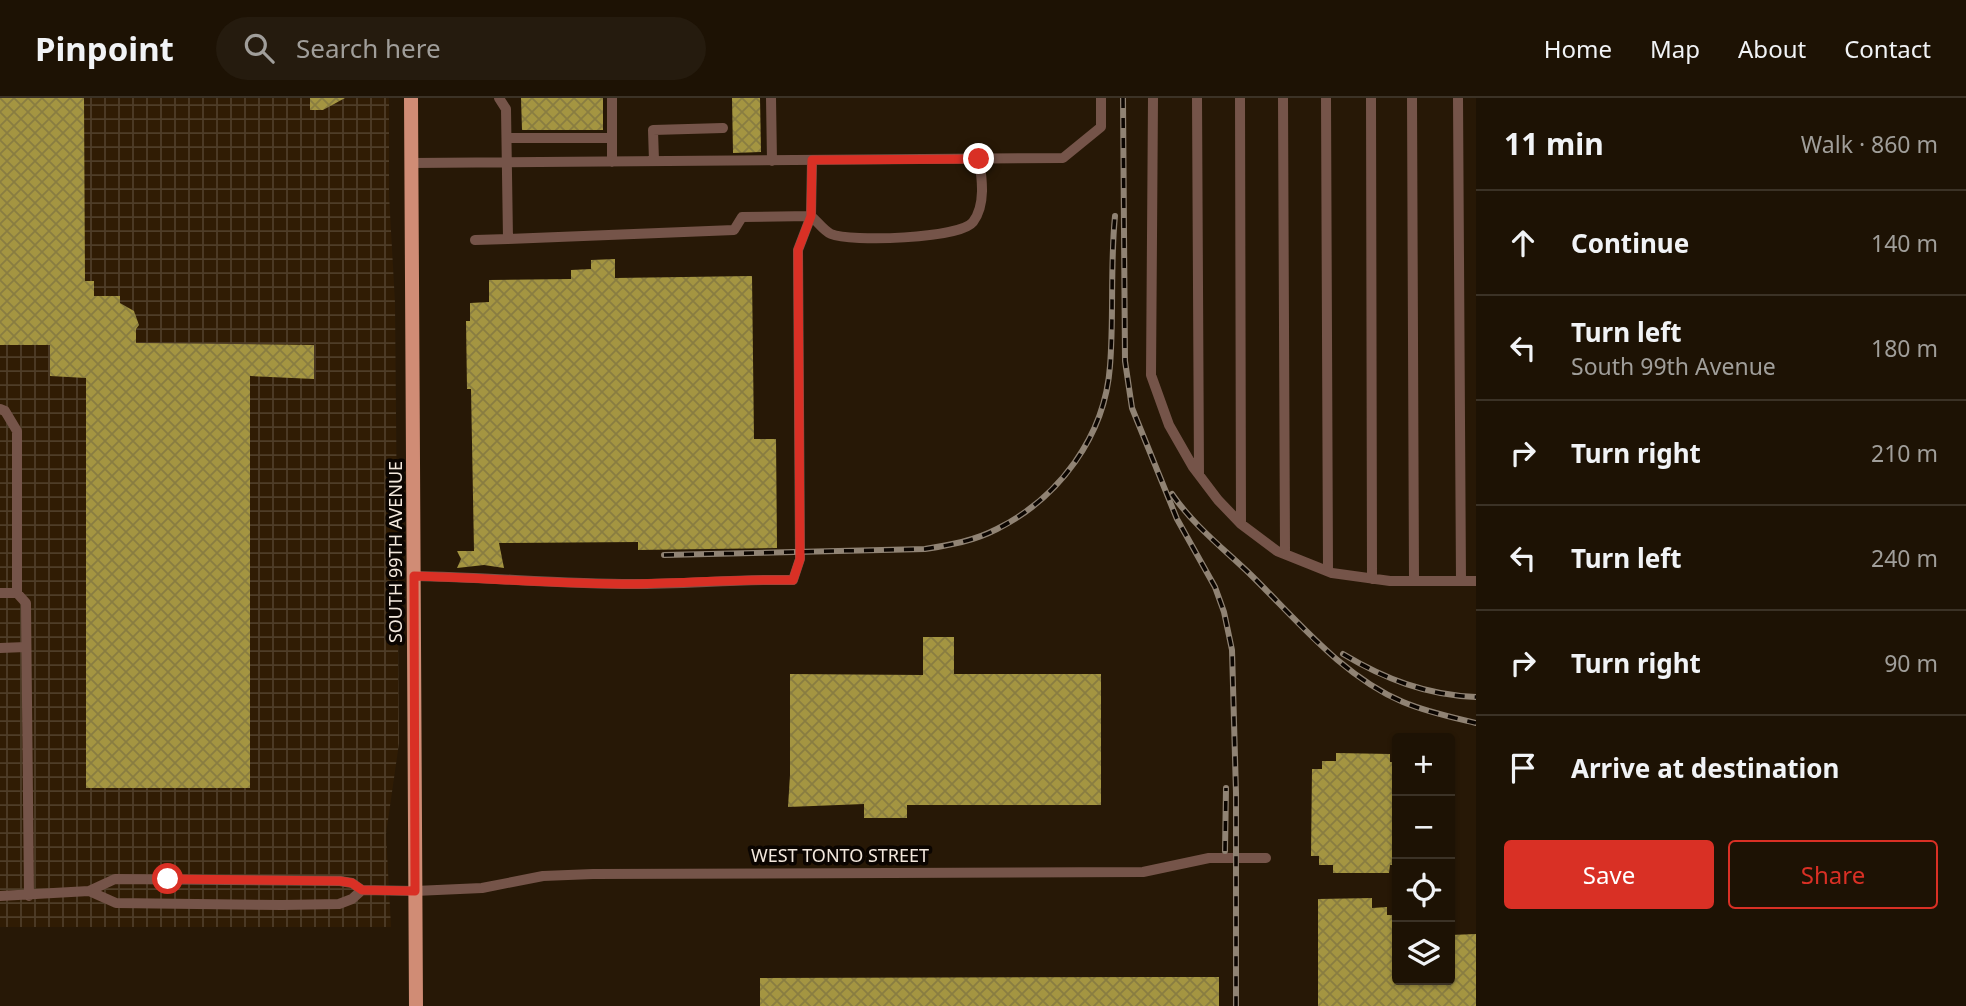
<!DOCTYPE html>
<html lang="en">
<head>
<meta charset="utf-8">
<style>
  body { margin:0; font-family:"Noto Sans",sans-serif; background:#251b0e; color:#f1f3f6 }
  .controls { position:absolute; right:21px; bottom:21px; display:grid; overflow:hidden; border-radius:7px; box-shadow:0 2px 5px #0004 }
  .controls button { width:63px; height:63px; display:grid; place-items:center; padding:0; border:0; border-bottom:2px solid #3b3226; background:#1d1204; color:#f1f3f6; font:35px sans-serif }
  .stop { position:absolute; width:21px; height:21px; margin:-16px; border:5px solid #d93025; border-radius:50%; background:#fff }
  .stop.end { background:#d93025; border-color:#fff; box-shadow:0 2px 7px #0008 }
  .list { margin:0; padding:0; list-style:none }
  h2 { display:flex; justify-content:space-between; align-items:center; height:91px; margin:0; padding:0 28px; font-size:30px }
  h2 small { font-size:23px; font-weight:400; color:#a09e9a }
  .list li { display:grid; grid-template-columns:46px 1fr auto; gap:21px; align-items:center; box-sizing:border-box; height:105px; padding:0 28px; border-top:2px solid #3b3226 }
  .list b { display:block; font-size:26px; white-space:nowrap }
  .list p { margin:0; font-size:23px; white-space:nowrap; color:#a09e9a }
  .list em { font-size:23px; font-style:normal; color:#a09e9a }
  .actions { display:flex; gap:14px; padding:21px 28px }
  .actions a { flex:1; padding:16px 0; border:2px solid #d93025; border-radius:7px; text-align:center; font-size:24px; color:#d93025 }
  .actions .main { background:#d93025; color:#fff }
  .icon { flex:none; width:38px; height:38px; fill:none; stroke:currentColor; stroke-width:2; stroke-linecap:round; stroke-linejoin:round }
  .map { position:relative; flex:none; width:1476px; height:908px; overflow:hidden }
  header { display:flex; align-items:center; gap:42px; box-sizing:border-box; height:98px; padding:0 35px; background:#1d1204; border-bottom:2px solid #3b3226 }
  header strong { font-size:33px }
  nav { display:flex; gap:38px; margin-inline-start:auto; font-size:24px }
  .search { width:490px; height:63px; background:#251b0e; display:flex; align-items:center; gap:18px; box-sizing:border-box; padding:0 24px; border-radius:38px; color:#a09e9a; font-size:26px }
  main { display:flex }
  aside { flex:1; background:#1d1204 }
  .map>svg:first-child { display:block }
</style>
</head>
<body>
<header>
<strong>Pinpoint</strong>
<div class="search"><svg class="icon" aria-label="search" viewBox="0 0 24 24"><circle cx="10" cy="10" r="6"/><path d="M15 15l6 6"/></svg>Search here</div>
<nav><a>Home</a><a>Map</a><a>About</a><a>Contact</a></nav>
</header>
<main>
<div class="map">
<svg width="1476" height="908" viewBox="0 0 1476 908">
  <defs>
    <pattern id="industrial-grid" width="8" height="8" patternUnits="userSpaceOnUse" patternTransform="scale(1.75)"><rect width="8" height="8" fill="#301c04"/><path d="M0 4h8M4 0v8" fill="none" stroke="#4e3d28"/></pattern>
    <pattern id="building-cross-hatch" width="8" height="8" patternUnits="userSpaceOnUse" patternTransform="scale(1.75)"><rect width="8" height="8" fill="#a49541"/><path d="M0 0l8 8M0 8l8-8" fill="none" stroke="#897d41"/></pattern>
  </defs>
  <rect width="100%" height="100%" fill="#271806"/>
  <path fill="url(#industrial-grid)" d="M 0,0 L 389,0 L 389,97 L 395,205 L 399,645 L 386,736 L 391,829 L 0,829 Z"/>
  <path fill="url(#building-cross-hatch)" d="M 0,0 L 84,0 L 85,183 L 94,183 L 94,198 L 120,198 L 120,205 L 134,213 L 139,227 L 136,231 L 136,245 L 314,247 L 314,281 L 250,278 L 250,690 L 86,690 L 86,280 L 50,278 L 50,247 L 0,247 Z
    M 310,0 L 345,0 L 323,12 L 310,12 Z
    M 521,0 L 603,0 L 603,32 L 522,32 Z
    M 732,0 L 760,0 L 761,54 L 733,55 Z
    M 615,161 L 615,180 L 752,178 L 754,341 L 776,341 L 777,450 L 638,452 L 638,444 L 499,445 L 504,470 L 484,467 L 457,470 L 461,461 L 457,453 L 474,453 L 471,291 L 467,291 L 466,223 L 470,223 L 470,205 L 489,204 L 489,182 L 571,181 L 571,172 L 591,171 L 591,162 Z
    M 923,539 L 954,539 L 954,576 L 1101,576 L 1101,707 L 907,707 L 907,720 L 864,720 L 864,706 L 788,709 L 790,677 L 790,576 L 923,577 Z
    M 1336,655 L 1390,656 L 1390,664 L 1397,664 L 1397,767 L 1390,767 L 1389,775 L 1333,775 L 1333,767 L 1319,767 L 1319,758 L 1311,758 L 1312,671 L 1322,671 L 1322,663 L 1336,663 Z
    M 1372,800 L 1372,810 L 1387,809 L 1387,817 L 1397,817 L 1397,882 L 1450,882 L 1450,837 L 1476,836 L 1476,908 L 1318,908 L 1318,801 Z
    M 1160,879 L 1219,879 L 1219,908 L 760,908 L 760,880 Z"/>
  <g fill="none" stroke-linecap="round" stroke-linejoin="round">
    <path stroke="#755449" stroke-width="10" d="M 499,0 L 506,11 L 508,141 L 734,132 L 742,119 L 811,118 L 812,62
      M 612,0 L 612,64
      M 771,0 L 772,63
      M 1153,0 L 1151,277 L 1169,327 L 1193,369 L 1218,402 L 1241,426 L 1277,453 L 1332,475 L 1390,483 L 1476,483
      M 1197,0 L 1199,377
      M 1240,0 L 1241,426
      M 1283,0 L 1285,456
      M 1326,0 L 1328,473
      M 1371,0 L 1372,481
      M 1412,0 L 1414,483
      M 1458,0 L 1461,483
      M 507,40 L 612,40
      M 654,63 L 653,32 L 723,30
      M 411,65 L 1063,60 L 1101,29 L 1101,0
      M 475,142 L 508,141
      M 0,311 L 5,313 L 17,333 L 17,495
      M 414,478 C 487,479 560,486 633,486 C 687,486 740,481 793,482 L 800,461 L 798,152 L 811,118 C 817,123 824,133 831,136 C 850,144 960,141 973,124 C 986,107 982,80 979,61
      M 0,495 L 17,495 L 26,505 L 29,798
      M 0,550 L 26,549
      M 89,793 L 116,805 L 282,807 L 339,806 L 352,801 L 362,792
      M 0,798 L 89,793 L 115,781 L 340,783 L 352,785 L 362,792 L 415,793 L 482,790 L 543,778 L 593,776 L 1143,774 L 1209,760 L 1266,760"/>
    <path stroke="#d08c75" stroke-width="14" d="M 411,0 L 416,908"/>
    <g stroke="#908374" stroke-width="6">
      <path id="rail" d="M 1123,0 L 1125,263 L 1132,310 L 1177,421 L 1215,489 L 1224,514 L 1232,552 L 1236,695 L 1236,908
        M 1172,396 C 1193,427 1225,452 1251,477 C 1298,523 1342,578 1403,604 C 1427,614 1451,619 1476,625
        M 664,457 L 925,451 C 950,447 974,443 997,431 C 1059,400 1105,338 1110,268 C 1114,218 1110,168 1115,118
        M 1343,556 C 1385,581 1426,597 1476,599
        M 1225,753 L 1226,690"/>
    </g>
    <use href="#rail" stroke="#0b0501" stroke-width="3.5" stroke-dasharray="10" stroke-linecap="butt"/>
  </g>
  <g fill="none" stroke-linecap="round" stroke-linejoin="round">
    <path stroke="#d93025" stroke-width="9" d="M 168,781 L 340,783 L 352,785 L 362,792 L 415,793 L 414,478 C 487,480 560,486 633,486 C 687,485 740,481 793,482 L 800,461 L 798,152 L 811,118 L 812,62 L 979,61"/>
  </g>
  <g text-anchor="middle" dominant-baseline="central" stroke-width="7" stroke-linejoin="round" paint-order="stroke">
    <g font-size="18" fill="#f3e8dd" stroke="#0b0501">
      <text transform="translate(395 454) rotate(-90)">SOUTH 99TH AVENUE</text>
      <text x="840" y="757">WEST TONTO STREET</text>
    </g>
  </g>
</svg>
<div class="controls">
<button>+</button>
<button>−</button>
<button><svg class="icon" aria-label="locate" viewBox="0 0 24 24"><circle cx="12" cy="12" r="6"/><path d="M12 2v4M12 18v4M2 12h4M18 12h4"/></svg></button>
<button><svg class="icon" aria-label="layers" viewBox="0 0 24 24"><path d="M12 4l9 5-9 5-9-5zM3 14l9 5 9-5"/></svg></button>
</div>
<div class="stop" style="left:168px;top:781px"></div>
<div class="stop end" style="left:979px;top:61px"></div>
</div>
<aside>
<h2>11 min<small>Walk · 860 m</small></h2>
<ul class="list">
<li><svg class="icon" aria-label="ahead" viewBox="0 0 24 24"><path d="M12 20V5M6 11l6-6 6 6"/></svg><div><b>Continue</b></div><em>140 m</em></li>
<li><svg class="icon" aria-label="left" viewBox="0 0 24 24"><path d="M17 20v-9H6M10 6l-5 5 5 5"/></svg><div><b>Turn left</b><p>South 99th Avenue</p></div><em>180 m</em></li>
<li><svg class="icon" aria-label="right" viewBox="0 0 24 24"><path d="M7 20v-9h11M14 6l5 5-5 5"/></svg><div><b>Turn right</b></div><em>210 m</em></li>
<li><svg class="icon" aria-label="left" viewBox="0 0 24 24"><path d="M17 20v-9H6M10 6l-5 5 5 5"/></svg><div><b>Turn left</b></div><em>240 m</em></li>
<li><svg class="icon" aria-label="right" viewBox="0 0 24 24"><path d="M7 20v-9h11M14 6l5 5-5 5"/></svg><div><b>Turn right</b></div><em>90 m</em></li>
<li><svg class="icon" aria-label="arrive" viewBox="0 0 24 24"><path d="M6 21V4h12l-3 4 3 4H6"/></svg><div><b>Arrive at destination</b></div></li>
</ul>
<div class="actions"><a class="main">Save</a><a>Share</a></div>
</aside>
</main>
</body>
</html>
